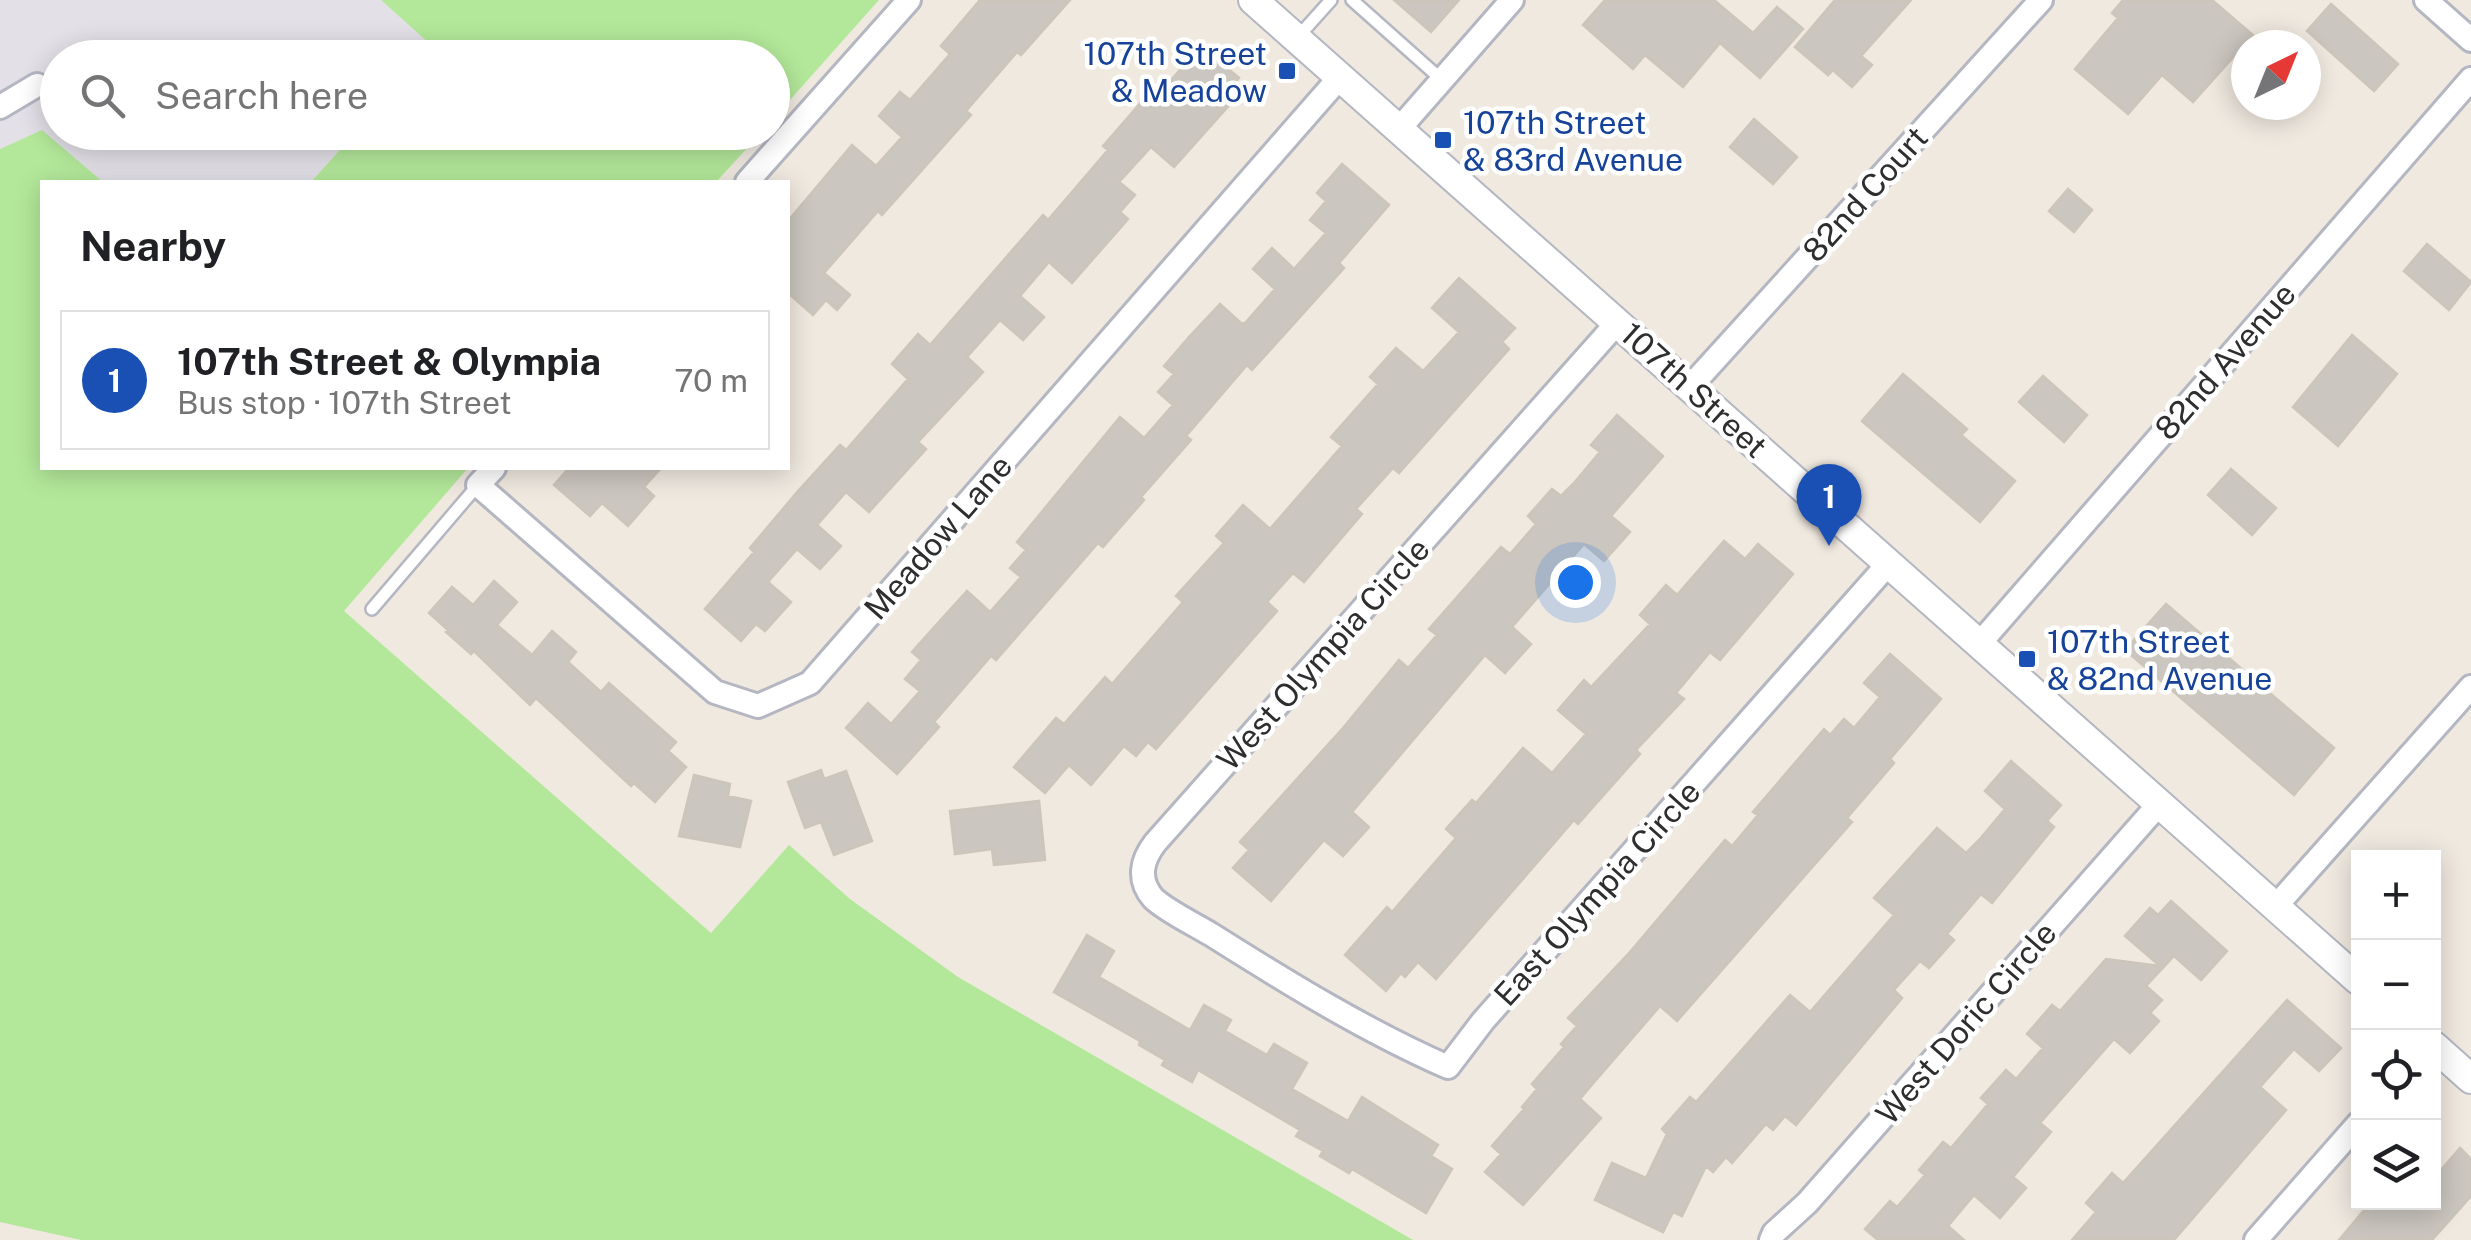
<!DOCTYPE html>
<html lang="en">
<head>
<meta charset="utf-8">
<style>
  body { margin:0; font-family:"Public Sans",sans-serif; background:#f6f6f6; color:#202124 }
  .controls { position:absolute; right:30px; bottom:30px; display:grid; overflow:hidden; border-radius:0px; box-shadow:0 5px 25px #0003 }
  .controls button { width:90px; height:90px; display:grid; place-items:center; padding:0; border:0; border-bottom:2px solid #e0e0e0; background:#fff; color:#202124; font:50px sans-serif }
  .compass { position:absolute; left:2231px; top:30px; width:90px; height:90px; border-radius:50%; background:#fff; box-shadow:0 5px 25px #0003; rotate:43deg }
  .you { position:absolute; left:1575px; top:582px; width:35px; height:35px; margin:-25px; border:8px solid #fff; border-radius:50%; background:#1a73e8; box-shadow:0 0 0 15px #1a73e833 }
  .badge { display:grid; place-items:center; width:65px; height:65px; border-radius:50%; background:#3e5dff; color:#fff; font-size:32px; font-weight:700 }
  .pin { position:absolute; translate:-50% -82px; filter:drop-shadow(0 2px 5px #0008) }
  .pin::after { content:''; position:absolute; top:52px; width:35px; height:30px; background:inherit; clip-path:polygon(0 0,100% 0,50% 100%) }
  .list { margin:0; padding:0; list-style:none }
  h2 { display:flex; justify-content:space-between; align-items:center; height:130px; margin:0; padding:0 40px; font-size:42px }
  h2 small { font-size:32px; font-weight:400; color:#757577 }
  .list li { display:grid; grid-template-columns:65px 1fr auto; gap:30px; align-items:center; box-sizing:border-box; height:140px; margin:0 20px 20px; padding:0 20px; border:2px solid #e0e0e0; border-radius:0px }
  .list b { display:block; font-size:38px; white-space:nowrap }
  .list p { margin:0; font-size:32px; white-space:nowrap; color:#757577 }
  .list em { font-size:32px; font-style:normal; color:#757577 }
  .icon { flex:none; width:55px; height:55px; fill:none; stroke:currentColor; stroke-width:2; stroke-linecap:round; stroke-linejoin:round }
  .map { position:relative; flex:none; width:2471px; height:1240px; overflow:hidden }
  .search { position:absolute; background:#fff; box-shadow:0 5px 25px #0003; left:40px; top:40px; width:750px; height:110px; display:flex; align-items:center; gap:25px; box-sizing:border-box; padding:0 35px; border-radius:55px; color:#757577; font-size:38px }
  .panel { position:absolute; background:#fff; box-shadow:0 5px 25px #0003; left:40px; top:180px; width:750px; height:290px; border-radius:0px }
  .map>svg:first-child { display:block }
</style>
</head>
<body>
<div class="map">
<svg width="2471" height="1240" viewBox="0 0 2471 1240">
  <rect width="100%" height="100%" fill="#f0e9e0"/>
  <path fill="#e3e0e8" d="M 0,0 L 381,0 L 431,45 L 421,58 L 58,58 L 58,132 L 355,133 L 311,182 L 103,182 L 42,131 L 0,149 Z"/>
  <path fill="#b3e89a" d="M 381,0 L 879,0 L 773,119 L 772,58 L 421,57 L 431,45 Z
    M 42,130 L 103,182 L 42,182 L 42,468 L 468,468 L 344,611 L 711,933 L 789,845 L 850,899 L 958,977 L 1413,1240 L 81,1240 L 0,1222 L 0,149 Z
    M 355,133 L 355,132 L 761,133 L 716,182 L 311,182 Z"/>
  <path fill="#cbc6bf" stroke="#ccc5b9" stroke-width="2.5" d="M 980,0 L 1070,0 L 1021,55 L 1017,52 L 966,111 L 971,115 L 882,215 L 878,211 L 824,273 L 850,295 L 837,310 L 826,300 L 813,315 L 788,293 L 788,221 L 852,145 L 876,166 L 902,137 L 879,116 L 900,92 L 910,100 L 950,54 L 941,46 Z
    M 1394,0 L 1459,0 L 1431,32 Z
    M 1605,0 L 1714,0 L 1753,33 L 1777,7 L 1803,29 L 1760,78 L 1720,43 L 1683,87 L 1645,55 L 1633,69 L 1583,25 Z
    M 1835,0 L 1911,0 L 1861,56 L 1872,65 L 1852,87 L 1833,70 L 1828,75 L 1795,47 Z
    M 2123,0 L 2212,0 L 2253,35 L 2193,102 L 2162,75 L 2128,114 L 2075,69 L 2118,18 L 2112,13 Z
    M 2331,4 L 2398,64 L 2374,91 L 2307,31 Z
    M 1201,46 L 1239,78 L 1224,95 L 1232,102 L 1174,167 L 1151,147 L 1119,182 L 1135,195 L 1120,212 L 1128,219 L 1072,283 L 1049,262 L 1020,296 L 1044,317 L 1023,340 L 1000,320 L 967,357 L 983,372 L 918,442 L 926,449 L 869,512 L 846,492 L 817,525 L 841,546 L 820,569 L 797,549 L 768,582 L 791,602 L 765,631 L 756,624 L 741,641 L 705,609 L 754,552 L 750,548 L 798,491 L 840,445 L 846,450 L 908,379 L 892,364 L 918,334 L 930,345 L 1043,215 L 1048,220 L 1108,150 L 1103,146 L 1144,99 L 1150,104 Z
    M 1754,119 L 1797,157 L 1773,184 L 1730,147 Z
    M 1342,164 L 1389,205 L 1339,263 L 1344,268 L 1252,370 L 1247,365 L 1186,436 L 1191,440 L 1141,497 L 1144,500 L 1103,547 L 1098,543 L 996,660 L 991,656 L 934,722 L 939,727 L 897,774 L 846,728 L 868,703 L 891,724 L 920,691 L 905,679 L 921,660 L 912,652 L 937,624 L 967,591 L 990,612 L 1021,577 L 1010,568 L 1026,550 L 1017,542 L 1120,417 L 1144,438 L 1173,405 L 1158,392 L 1174,374 L 1164,366 L 1189,337 L 1220,304 L 1242,324 L 1246,322 L 1275,289 L 1253,269 L 1272,248 L 1294,269 L 1326,233 L 1310,220 L 1326,201 L 1317,193 Z
    M 2068,189 L 2092,210 L 2074,232 L 2049,211 Z
    M 2427,244 L 2471,282 L 2449,310 L 2404,271 Z
    M 1459,278 L 1515,328 L 1502,342 L 1509,349 L 1399,473 L 1393,468 L 1356,509 L 1362,514 L 1304,582 L 1293,573 L 1267,602 L 1277,611 L 1156,749 L 1148,742 L 1136,756 L 1124,746 L 1091,785 L 1069,765 L 1045,793 L 1014,767 L 1056,718 L 1064,724 L 1105,677 L 1112,684 L 1183,602 L 1176,596 L 1224,543 L 1216,536 L 1243,505 L 1270,529 L 1342,446 L 1331,437 L 1378,384 L 1370,377 L 1396,348 L 1423,371 L 1459,332 L 1432,308 Z
    M 2352,335 L 2397,374 L 2338,446 L 2293,407 Z
    M 1903,374 L 1967,429 L 1961,435 L 2015,481 L 1980,522 L 1862,421 Z
    M 2043,376 L 2087,415 L 2064,442 L 2019,402 Z
    M 1617,415 L 1663,456 L 1611,516 L 1630,532 L 1604,561 L 1584,544 L 1512,627 L 1531,644 L 1505,673 L 1485,655 L 1352,812 L 1369,827 L 1343,856 L 1324,840 L 1271,901 L 1233,868 L 1249,850 L 1240,842 L 1343,728 L 1399,660 L 1408,668 L 1437,635 L 1429,629 L 1501,547 L 1510,554 L 1536,524 L 1528,516 L 1552,489 L 1561,496 L 1574,483 L 1600,452 L 1591,445 Z
    M 569,468 L 661,468 L 644,487 L 654,496 L 628,526 L 602,503 L 590,516 L 554,485 Z
    M 2231,469 L 2276,508 L 2252,535 L 2208,495 Z
    M 1724,541 L 1745,559 L 1758,544 L 1793,574 L 1720,660 L 1710,652 L 1676,693 L 1684,699 L 1636,750 L 1640,754 L 1578,824 L 1574,820 L 1436,979 L 1418,962 L 1405,977 L 1401,973 L 1386,991 L 1345,955 L 1387,907 L 1392,912 L 1456,838 L 1446,829 L 1472,800 L 1476,803 L 1523,748 L 1552,773 L 1586,734 L 1558,710 L 1584,680 L 1591,687 L 1650,624 L 1640,615 L 1666,585 L 1677,595 Z
    M 494,581 L 517,602 L 497,625 L 532,655 L 552,631 L 576,652 L 568,662 L 601,692 L 609,683 L 676,742 L 668,751 L 686,767 L 655,802 L 634,783 L 631,786 L 536,698 L 530,705 L 474,651 L 471,654 L 446,632 L 448,630 L 429,613 L 452,587 L 473,605 Z
    M 2166,604 L 2334,748 L 2294,795 L 2125,650 Z
    M 1890,654 L 1941,699 L 1890,759 L 1894,763 L 1847,818 L 1852,822 L 1677,1021 L 1660,1006 L 1590,1087 L 1580,1099 L 1601,1118 L 1523,1205 L 1485,1172 L 1501,1154 L 1492,1146 L 1524,1109 L 1522,1107 L 1537,1089 L 1532,1084 L 1564,1047 L 1561,1044 L 1577,1026 L 1568,1018 L 1630,952 L 1725,840 L 1732,846 L 1758,815 L 1753,812 L 1824,729 L 1830,735 L 1844,719 L 1854,728 L 1880,697 L 1864,683 Z
    M 2011,761 L 2061,805 L 2047,821 L 2054,827 L 1992,903 L 1981,894 L 1947,934 L 1954,940 L 1929,968 L 1920,961 L 1894,990 L 1902,998 L 1796,1125 L 1785,1116 L 1773,1130 L 1766,1124 L 1732,1163 L 1726,1157 L 1713,1172 L 1706,1166 L 1682,1216 L 1673,1212 L 1663,1232 L 1595,1200 L 1612,1163 L 1646,1178 L 1667,1134 L 1662,1129 L 1690,1097 L 1696,1102 L 1790,995 L 1810,1012 L 1894,915 L 1874,898 L 1937,828 L 1966,853 L 1980,839 L 2005,809 L 1985,791 Z
    M 821,770 L 824,779 L 846,771 L 872,841 L 834,855 L 821,822 L 805,828 L 788,782 Z
    M 694,775 L 730,784 L 728,796 L 751,801 L 740,847 L 679,836 Z
    M 1039,801 L 1045,860 L 994,865 L 992,849 L 955,854 L 950,811 Z
    M 2171,901 L 2227,951 L 2201,980 L 2174,956 L 2146,986 L 2162,1000 L 2150,1013 L 2159,1021 L 2130,1053 L 2114,1039 L 2040,1123 L 2051,1132 L 2013,1177 L 2026,1188 L 2000,1218 L 1974,1195 L 1948,1226 L 1964,1240 L 1878,1240 L 1865,1229 L 1890,1201 L 1897,1207 L 1925,1175 L 1919,1170 L 1943,1142 L 1951,1148 L 1988,1104 L 1981,1098 L 2006,1070 L 2016,1079 L 2043,1048 L 2027,1034 L 2052,1005 L 2060,1011 L 2106,959 L 2160,966 L 2125,936 L 2150,908 L 2158,915 Z
    M 1087,935 L 1114,951 L 1099,977 L 1190,1030 L 1204,1005 L 1231,1020 L 1225,1031 L 1267,1055 L 1274,1044 L 1307,1063 L 1292,1089 L 1348,1121 L 1362,1097 L 1438,1145 L 1431,1156 L 1452,1169 L 1426,1213 L 1352,1169 L 1349,1173 L 1320,1156 L 1323,1151 L 1296,1136 L 1300,1130 L 1198,1070 L 1192,1082 L 1162,1065 L 1165,1060 L 1139,1045 L 1140,1041 L 1054,992 Z
    M 2287,1000 L 2341,1048 L 2319,1071 L 2294,1049 L 2260,1087 L 2286,1110 L 2174,1240 L 2072,1240 L 2096,1212 L 2086,1203 L 2112,1173 L 2123,1183 Z
    M 2460,1148 L 2471,1159 L 2471,1196 L 2432,1240 L 2339,1240 L 2371,1202 L 2434,1202 L 2434,1178 Z"/>
  <g fill="none" stroke-linecap="round" stroke-linejoin="round">
    <g stroke="#b4b6c2" stroke-width="16">
      <path id="service" d="M 1352,0 L 1442,80
        M 1297,38 L 1331,0
        M 372,609 L 478,485"/>
    </g>
    <g stroke="#b4b6c2" stroke-width="28">
      <path id="minor" d="M 2426,0 L 2471,40
        M 0,107 L 37,85
        M 1399,129 L 1512,0
        M 747,182 L 909,0
        M 1617,323 L 1155,843 C 1142,860 1137,879 1153,898 C 1166,911 1196,925 1212,935 C 1288,983 1366,1031 1448,1067 L 1483,1021 L 1889,563
        M 1690,387 L 2041,0
        M 494,468 L 478,485 L 715,692 L 758,706 L 810,683 L 1340,77
        M 1980,643 L 2471,79
        M 2276,906 L 2471,687
        M 1771,1240 L 1774,1233 L 1807,1203 L 2160,803
        M 2256,1240 L 2358,1124"/>
    </g>
    <g stroke="#b4b6c2" stroke-width="32">
      <path id="tertiary" d="M 1253,0 L 2358,980
        M 2434,1046 L 2471,1079"/>
    </g>
    <use href="#service" stroke="#fff" stroke-width="11"/>
    <use href="#minor" stroke="#fff" stroke-width="22"/>
    <use href="#tertiary" stroke="#fff" stroke-width="28"/>
  </g>
  <g fill="#1a4fb4" stroke="#fff" stroke-width="4">
    <rect x="1277" y="61" width="20" height="20" rx="5"/>
    <rect x="1433" y="130" width="20" height="20" rx="5"/>
    <rect x="2017" y="649" width="20" height="20" rx="5"/>
  </g>
  <g text-anchor="middle" dominant-baseline="central" stroke-width="9" stroke-linejoin="round" paint-order="stroke">
    <g font-size="32" fill="#164399" stroke="#fff" text-anchor="start">
      <text x="1267" y="53" text-anchor="end">107th Street<tspan x="1267" dy="37">&amp; Meadow</tspan></text>
      <text x="1463" y="122">107th Street<tspan x="1463" dy="37">&amp; 83rd Avenue</tspan></text>
      <text x="2047" y="641">107th Street<tspan x="2047" dy="37">&amp; 82nd Avenue</tspan></text>
    </g>
    <g font-size="32" fill="#2e2e2e" stroke="#fff">
      <text transform="translate(1865 194) rotate(-48)">82nd Court</text>
      <text transform="translate(2225 361) rotate(-49)">82nd Avenue</text>
      <text transform="translate(1694 390) rotate(42)">107th Street</text>
      <text transform="translate(938 537) rotate(-49)">Meadow Lane</text>
      <text transform="translate(1323 654) rotate(-48)">West Olympia Circle</text>
      <text transform="translate(1597 893) rotate(-48)">East Olympia Circle</text>
      <text transform="translate(1966 1023) rotate(-49)">West Doric Circle</text>
    </g>
  </g>
</svg>
<div class="controls">
<button>+</button>
<button>−</button>
<button><svg class="icon" aria-label="locate" viewBox="0 0 24 24"><circle cx="12" cy="12" r="6"/><path d="M12 2v4M12 18v4M2 12h4M18 12h4"/></svg></button>
<button><svg class="icon" aria-label="layers" viewBox="0 0 24 24"><path d="M12 4l9 5-9 5-9-5zM3 14l9 5 9-5"/></svg></button>
</div>
<svg class="compass" viewBox="-18 -18 36 36"><path d="M0-13l5 13h-10z" fill="#e53935"/><path d="M0 13l5-13h-10z" fill="#757577"/></svg>
<div class="you"></div>
<div class="pin badge" style="left:1829px;top:546px;background:#1a4fb4">1</div>
<div class="search"><svg class="icon" aria-label="search" viewBox="0 0 24 24"><circle cx="10" cy="10" r="6"/><path d="M15 15l6 6"/></svg>Search here</div>
<section class="panel">
<h2>Nearby<small></small></h2>
<ul class="list">
<li><span class="badge" style="background:#1a4fb4">1</span><div><b>107th Street &amp; Olympia</b><p>Bus stop · 107th Street</p></div><em>70 m</em></li>
</ul>
</section>
</div>
</body>
</html>
